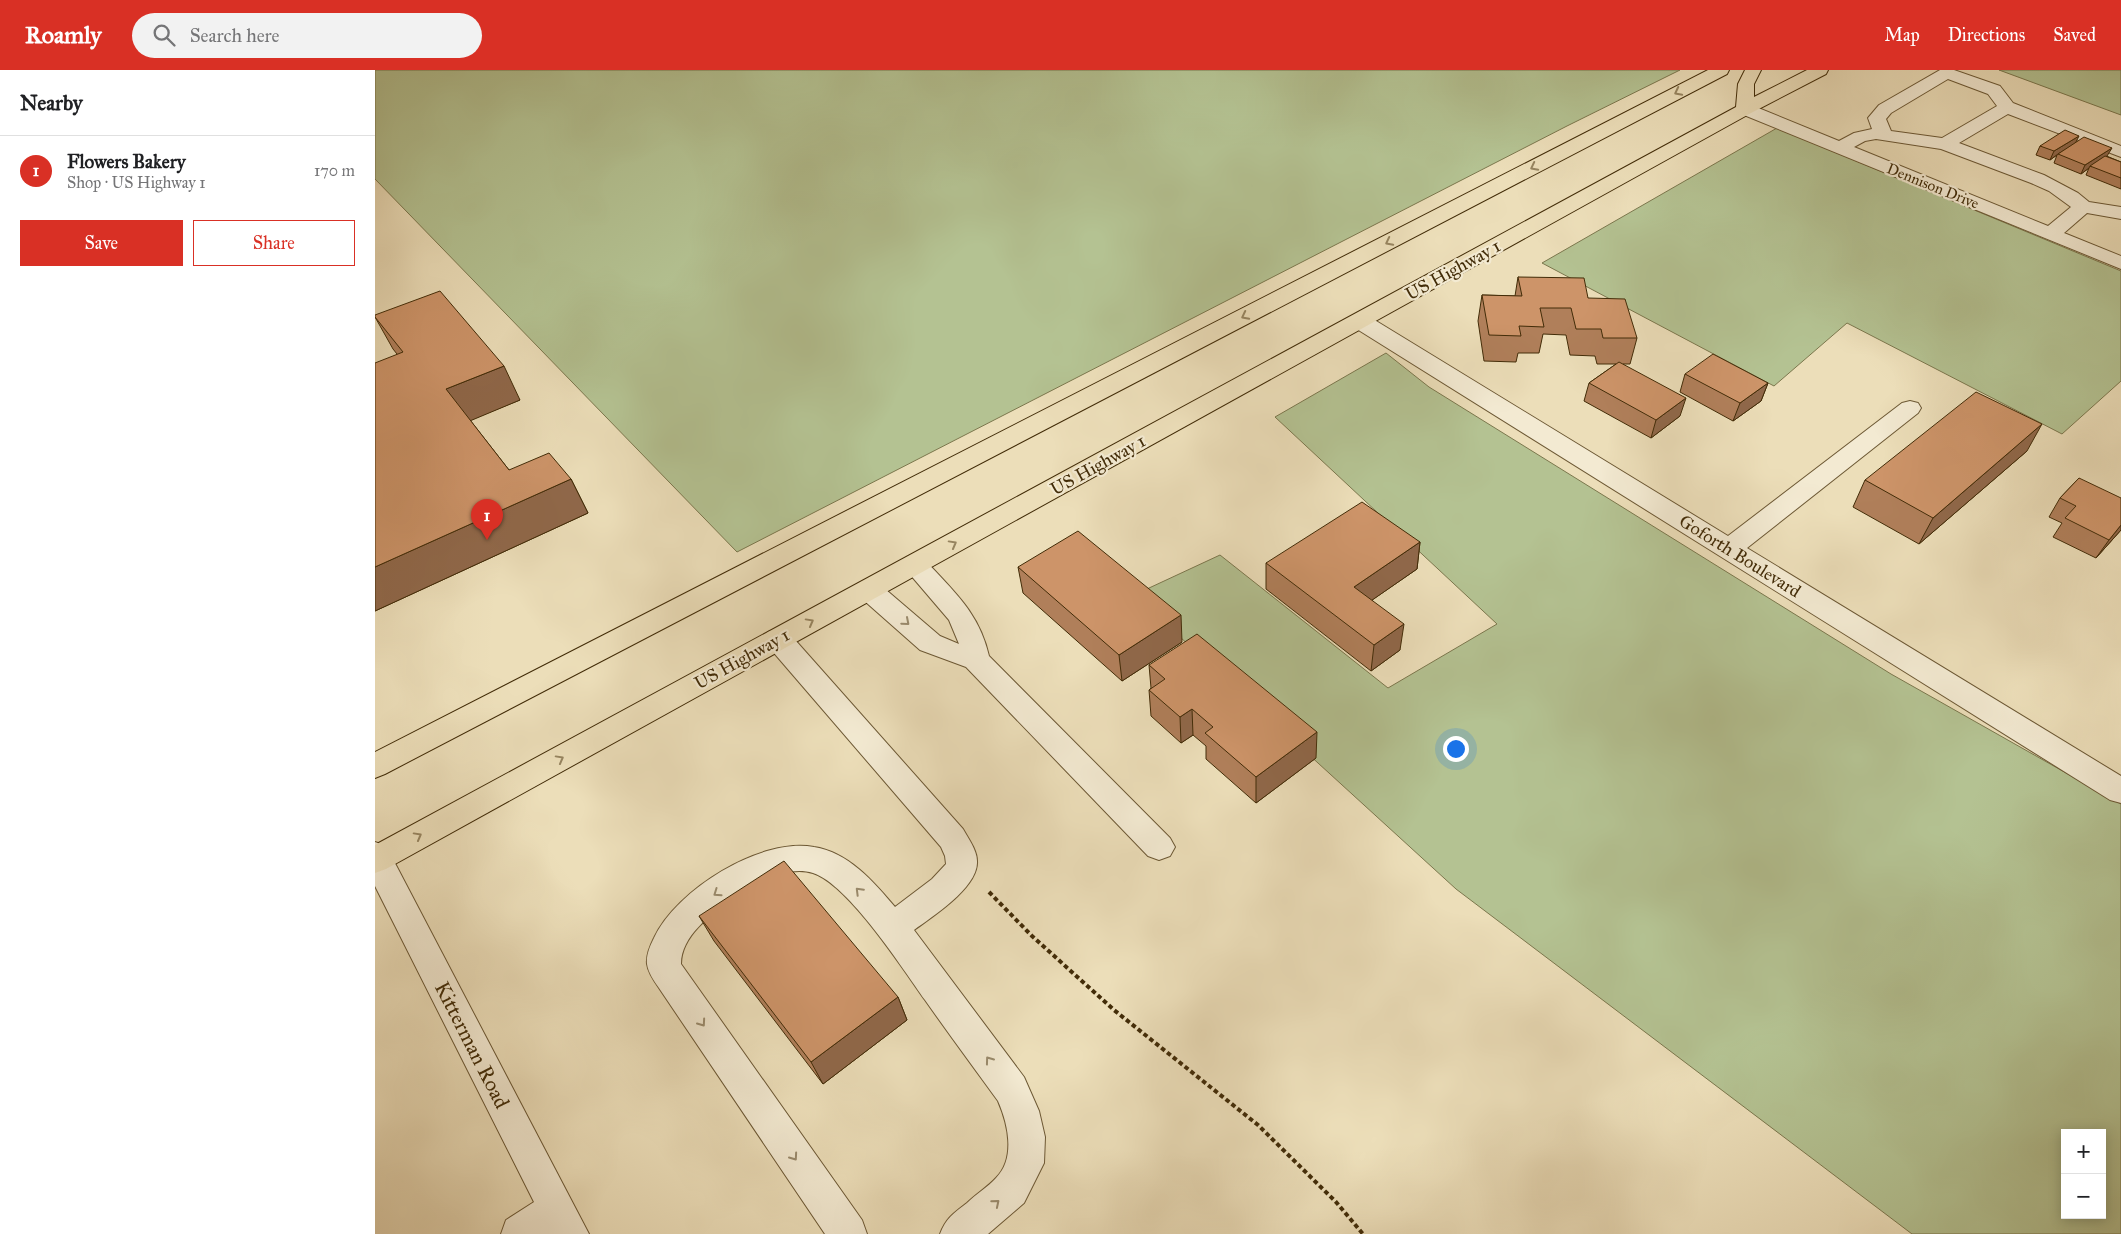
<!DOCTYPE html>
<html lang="en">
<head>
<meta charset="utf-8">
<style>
  body { margin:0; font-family:"IM FELL Great Primer",serif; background:#f2f2f2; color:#202124 }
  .controls { position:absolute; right:15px; bottom:15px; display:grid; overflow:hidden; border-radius:0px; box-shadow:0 2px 12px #0003 }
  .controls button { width:45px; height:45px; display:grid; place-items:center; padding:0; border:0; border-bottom:1px solid #e0e0e0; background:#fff; color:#202124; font:25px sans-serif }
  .you { position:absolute; left:1080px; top:678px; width:18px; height:18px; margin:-12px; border:4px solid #fff; border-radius:50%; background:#1a73e8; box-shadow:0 0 0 8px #1a73e833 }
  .badge { display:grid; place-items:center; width:32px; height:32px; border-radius:50%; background:#d93025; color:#fff; font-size:16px; font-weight:700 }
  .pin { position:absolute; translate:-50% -41px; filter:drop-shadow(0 1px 2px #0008) }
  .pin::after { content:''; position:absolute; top:26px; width:18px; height:15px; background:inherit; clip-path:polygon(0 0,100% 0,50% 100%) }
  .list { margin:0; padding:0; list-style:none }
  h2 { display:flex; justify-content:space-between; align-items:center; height:65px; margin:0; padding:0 20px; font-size:21px }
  h2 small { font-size:16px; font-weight:400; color:#757577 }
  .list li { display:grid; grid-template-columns:32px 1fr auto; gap:15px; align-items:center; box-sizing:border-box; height:70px; padding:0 20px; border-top:1px solid #e0e0e0 }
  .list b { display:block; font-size:19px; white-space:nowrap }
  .list p { margin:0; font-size:16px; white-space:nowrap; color:#757577 }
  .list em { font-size:16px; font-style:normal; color:#757577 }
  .actions { display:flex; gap:10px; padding:15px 20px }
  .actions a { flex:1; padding:11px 0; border:1px solid #d93025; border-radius:0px; text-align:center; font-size:18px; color:#d93025 }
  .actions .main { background:#d93025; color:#fff }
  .icon { flex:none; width:28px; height:28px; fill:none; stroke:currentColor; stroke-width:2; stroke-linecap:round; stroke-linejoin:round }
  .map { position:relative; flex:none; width:1746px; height:1164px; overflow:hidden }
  header { display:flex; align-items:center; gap:30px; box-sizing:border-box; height:70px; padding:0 25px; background:#d93025; color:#fff }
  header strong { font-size:24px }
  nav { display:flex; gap:28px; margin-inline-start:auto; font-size:18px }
  .search { width:350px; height:45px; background:#f2f2f2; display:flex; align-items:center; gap:12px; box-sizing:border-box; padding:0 18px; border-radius:28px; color:#757577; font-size:19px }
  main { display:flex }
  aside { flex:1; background:#fff }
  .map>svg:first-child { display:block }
</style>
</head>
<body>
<header>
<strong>Roamly</strong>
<div class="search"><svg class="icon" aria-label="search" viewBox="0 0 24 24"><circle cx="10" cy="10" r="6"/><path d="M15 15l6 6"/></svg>Search here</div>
<nav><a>Map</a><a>Directions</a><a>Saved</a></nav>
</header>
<main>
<aside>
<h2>Nearby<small></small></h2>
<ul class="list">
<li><span class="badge">1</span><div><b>Flowers Bakery</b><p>Shop · US Highway 1</p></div><em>170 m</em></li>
</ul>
<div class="actions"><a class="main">Save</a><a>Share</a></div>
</aside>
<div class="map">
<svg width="1746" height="1164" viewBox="0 0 1746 1164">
  <rect width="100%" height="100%" fill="#ecdeb9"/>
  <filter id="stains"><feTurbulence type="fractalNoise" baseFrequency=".004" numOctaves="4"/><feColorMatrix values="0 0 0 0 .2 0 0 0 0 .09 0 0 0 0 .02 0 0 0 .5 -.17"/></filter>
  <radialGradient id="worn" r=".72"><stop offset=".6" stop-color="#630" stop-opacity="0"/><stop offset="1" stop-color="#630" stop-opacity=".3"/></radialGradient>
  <path fill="#b4c292" stroke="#7b774d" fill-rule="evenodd" d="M 0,0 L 1305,0 L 1192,56 L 362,482 L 0,109 Z
    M 1624,0 L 1746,0 L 1746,45 Z
    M 1402,58 L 1746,201 L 1746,311 L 1687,364 L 1472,253 L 1399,316 L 1167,193 Z
    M 1011,283 L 1054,317 L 1516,604 L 1746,734 L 1746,1164 L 1537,1164 L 1081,819 L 759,525 L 845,485 L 1013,618 L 1122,554 L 900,347 ZM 1690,1063 L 1727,1063 L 1727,1145 L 1690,1145 Z"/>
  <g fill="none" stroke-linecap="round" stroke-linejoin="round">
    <g stroke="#6c5834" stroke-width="2">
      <path id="minor" d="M 1565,0 L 1579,0 L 1625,16 L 1638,33 L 1746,76 L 1746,87 L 1633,44 L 1584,73 L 1669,105 L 1703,123 L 1714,132 L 1746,137 L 1746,149 L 1712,143 L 1689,163 L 1746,186 L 1746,199 L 1364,43 L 1361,39 L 1364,35 L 1370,34 L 1376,35 L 1464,71 L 1479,63 L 1497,59 L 1493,48 L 1504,35 ZM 1573,9 L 1613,24 L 1622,36 L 1567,68 L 1516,61 L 1511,49 L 1516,43 ZM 1501,69 L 1566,79 L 1656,113 L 1674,121 L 1696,137 L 1673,156 L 1479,77 L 1490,71 Z
        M 985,245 L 993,246 L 1353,466 L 1527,333 L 1535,331 L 1543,333 L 1546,338 L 1543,343 L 1372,478 L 1746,706 L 1746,733 L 1735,730 L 977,256 L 974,251 L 977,246 Z
        M 540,486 L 549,489 C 578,521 604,542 614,586 L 795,768 L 800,777 L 795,786 L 784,790 L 773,786 L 591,597 L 545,580 L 485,527 L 481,520 L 485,513 L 494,511 L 503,513 L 565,566 L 584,574 L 574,550 L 527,495 L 531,489 Z
        M 403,559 L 413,562 L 588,759 C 593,768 602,780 602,791 C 604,817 557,847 539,860 L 649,1007 L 664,1041 L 670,1067 L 669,1093 L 649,1133 L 613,1164 L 565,1164 C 571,1148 579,1143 592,1133 C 601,1124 613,1117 621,1108 C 641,1088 633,1054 623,1031 C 599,998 574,964 550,930 C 528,899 473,814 438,803 C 410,795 380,814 358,829 C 336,844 306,866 306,894 L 487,1150 L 492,1164 L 450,1164 L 284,918 C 279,911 273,902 272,894 C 271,885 275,876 279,868 C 301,820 386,767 439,777 C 473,782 499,812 520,837 L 557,809 L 571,794 L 570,786 L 566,777 L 393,576 L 389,569 L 393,562 Z
        M 0,772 L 11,776 L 214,1164 L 126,1164 L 131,1150 L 159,1132 L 0,816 Z"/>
    </g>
    <g stroke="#422c08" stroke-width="2">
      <path id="major" d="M 1333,0 L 1354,0 L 1352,4 L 10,704 L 0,708 L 0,682 Z
        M 1370,0 L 1386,0 L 1379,14 L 1379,27 L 1432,0 L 1453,0 L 1451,4 L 1376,43 L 11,799 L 0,803 L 0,775 L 1361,37 L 1363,14 Z"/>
    </g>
    <path stroke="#422c08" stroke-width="4" stroke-dasharray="4.5 3" stroke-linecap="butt" d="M 614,822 L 657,866 L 739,940 L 883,1055 L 961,1132 L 988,1164"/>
    <use href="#minor" fill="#f3ead2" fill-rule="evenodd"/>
    <use href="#major" fill="#ecdeb9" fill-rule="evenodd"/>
  </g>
  <path fill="#b07f5a" stroke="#422c08" d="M 1700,73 L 1746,92 L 1746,119 L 1711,105 L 1714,98 L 1706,104 L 1679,93 L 1682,85 L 1675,90 L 1661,85 L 1665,76 Z
    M 1143,207 L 1213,228 L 1262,268 L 1255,294 L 1248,294 L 1305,346 L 1276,368 L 1209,331 L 1214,313 L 1241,294 L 1222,294 L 1220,286 L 1195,285 L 1191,265 L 1168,264 L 1164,283 L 1143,283 L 1141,292 L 1109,291 L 1103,251 L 1107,225 L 1140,226 Z
    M 0,247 L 145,330 L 95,350 L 134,400 L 196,409 L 213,443 L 0,541 L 0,458 L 22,284 L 18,279 Z
    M 1310,304 L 1393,313 L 1386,331 L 1358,351 L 1305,322 Z
    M 1652,381 L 1544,474 L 1478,437 L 1490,410 Z
    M 1704,408 L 1746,460 L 1721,488 L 1678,467 L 1687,453 L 1674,447 L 1685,428 Z
    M 1045,472 L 1042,499 L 997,530 L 1025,580 L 996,601 L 891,519 L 891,493 Z
    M 643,497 L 807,572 L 747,611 L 648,523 Z
    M 774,595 L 941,688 L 881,733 L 831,689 L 831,676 L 818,665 L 806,673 L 776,646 L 774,620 L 776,618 Z
    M 324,846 L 523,927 L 532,950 L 448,1014 L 339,871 Z"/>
  <path fill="#90684a" stroke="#422c08" d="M 1704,66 L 1700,74 L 1683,84 L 1675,90 L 1679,81 Z
    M 1737,78 L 1732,86 L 1716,97 L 1715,96 L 1714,98 L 1706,104 L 1710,95 Z
    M 129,296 L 145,330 L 90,353 L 71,319 Z
    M 1393,313 L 1386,331 L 1358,351 L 1365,333 Z
    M 1311,328 L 1305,346 L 1276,368 L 1281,350 Z
    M 1667,354 L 1652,381 L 1544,474 L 1558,448 Z
    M 196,409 L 213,443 L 0,541 L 0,497 Z
    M 1746,455 L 1746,460 L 1721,488 L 1734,470 Z
    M 1045,472 L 1042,499 L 977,544 L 979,517 Z
    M 806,545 L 807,572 L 747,611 L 744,585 Z
    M 1029,554 L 1025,580 L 996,601 L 999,575 Z
    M 817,639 L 818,665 L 806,673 L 805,647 Z
    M 942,662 L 941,688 L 881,733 L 881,707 Z
    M 523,927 L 532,950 L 448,1014 L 436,992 Z"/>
  <path fill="#cd9469" stroke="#422c08" d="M 1690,60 L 1704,66 L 1679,81 L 1665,76 Z
    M 1709,67 L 1737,78 L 1710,95 L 1683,84 Z
    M 1730,86 L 1746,92 L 1746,108 L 1715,96 Z
    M 1143,207 L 1209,208 L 1213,228 L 1250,229 L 1262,268 L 1228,268 L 1226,259 L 1201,259 L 1196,238 L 1165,238 L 1169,257 L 1144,256 L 1146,266 L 1114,265 L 1107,225 L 1147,226 Z
    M 65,221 L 129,296 L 71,319 L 134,400 L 174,383 L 196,409 L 0,497 L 0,293 L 28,282 L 0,247 L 0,245 Z
    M 1338,284 L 1393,313 L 1365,333 L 1310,304 Z
    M 1244,292 L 1311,328 L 1281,350 L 1214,313 Z
    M 1601,322 L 1667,354 L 1558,448 L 1490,410 Z
    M 1704,408 L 1746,428 L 1746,455 L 1734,470 L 1690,448 L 1701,436 L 1685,428 Z
    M 987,432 L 1045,472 L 979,517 L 1029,554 L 999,575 L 891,493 Z
    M 703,461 L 806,545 L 744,585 L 643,497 Z
    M 822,564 L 942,662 L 881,707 L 830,663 L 838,657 L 817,639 L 805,647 L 774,620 L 790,609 L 774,595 Z
    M 409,791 L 523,927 L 436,992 L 324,846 Z"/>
  <defs><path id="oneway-chevron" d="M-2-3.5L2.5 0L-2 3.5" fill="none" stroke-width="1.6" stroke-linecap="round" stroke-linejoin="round" transform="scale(1.25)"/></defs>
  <g stroke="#978560">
    <use href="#oneway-chevron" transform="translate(1303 22) rotate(153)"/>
    <use href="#oneway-chevron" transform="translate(1159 97) rotate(153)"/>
    <use href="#oneway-chevron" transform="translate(1014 172) rotate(153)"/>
    <use href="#oneway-chevron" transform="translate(870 246) rotate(153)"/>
    <use href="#oneway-chevron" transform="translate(578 474) rotate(-29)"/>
    <use href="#oneway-chevron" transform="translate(435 552) rotate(-29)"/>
    <use href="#oneway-chevron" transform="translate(185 689) rotate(-29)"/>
    <use href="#oneway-chevron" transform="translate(43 766) rotate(-29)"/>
  </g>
  <g stroke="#9a8b6d">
    <use href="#oneway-chevron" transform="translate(531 552) rotate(41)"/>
    <use href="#oneway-chevron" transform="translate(484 821) rotate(-135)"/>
    <use href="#oneway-chevron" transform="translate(342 823) rotate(145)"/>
    <use href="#oneway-chevron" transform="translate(327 953) rotate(55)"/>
    <use href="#oneway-chevron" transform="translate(614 990) rotate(-126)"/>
    <use href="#oneway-chevron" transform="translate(419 1087) rotate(55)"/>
    <use href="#oneway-chevron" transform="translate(621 1133) rotate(-40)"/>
  </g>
  <g text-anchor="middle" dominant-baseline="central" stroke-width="4.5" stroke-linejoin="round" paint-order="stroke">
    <g font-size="15" fill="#422c08" stroke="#f3ead2">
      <text transform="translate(1558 116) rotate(22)">Dennison Drive</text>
    </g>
    <g font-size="18" fill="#422c08" stroke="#f3ead2">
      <text transform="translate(1078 200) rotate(-29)">US Highway 1</text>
      <text transform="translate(723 395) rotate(-29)">US Highway 1</text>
      <text transform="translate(1365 486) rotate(32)">Goforth Boulevard</text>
      <text transform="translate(367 589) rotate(-29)">US Highway 1</text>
    </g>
    <g font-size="21" fill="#422c08" stroke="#f3ead2">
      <text transform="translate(97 975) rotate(63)">Kitterman Road</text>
    </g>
  </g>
  <rect width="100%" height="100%" filter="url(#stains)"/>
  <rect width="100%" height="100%" fill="url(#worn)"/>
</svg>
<div class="controls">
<button>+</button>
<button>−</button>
</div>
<div class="you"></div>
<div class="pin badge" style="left:112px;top:470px">1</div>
</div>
</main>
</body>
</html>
